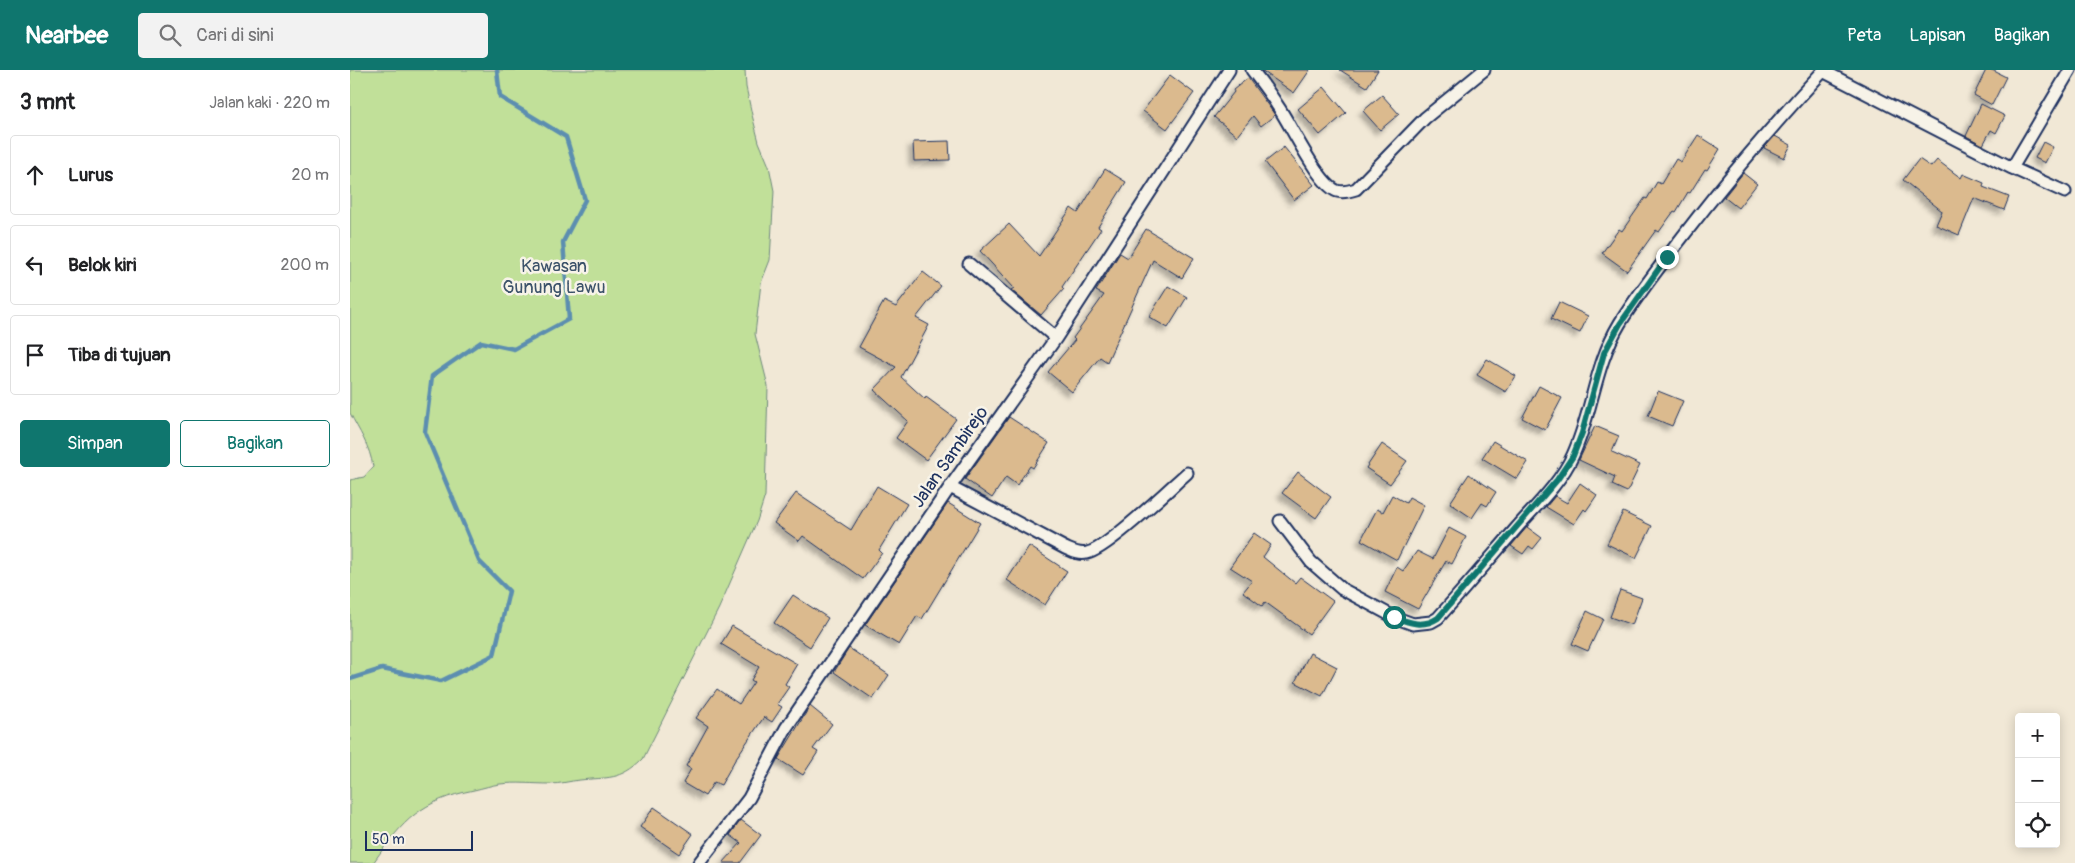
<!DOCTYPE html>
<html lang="id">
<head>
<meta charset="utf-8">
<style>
  body { margin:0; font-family:Pangolin,sans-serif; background:#f2f2f2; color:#202124 }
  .controls { position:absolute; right:15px; bottom:15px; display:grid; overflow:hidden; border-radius:5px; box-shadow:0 2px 12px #0003 }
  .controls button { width:45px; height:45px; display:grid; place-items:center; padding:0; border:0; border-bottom:1px solid #e0e0e0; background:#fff; color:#202124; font:25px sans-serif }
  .scale { position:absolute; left:15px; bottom:12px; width:108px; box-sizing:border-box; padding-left:5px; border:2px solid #1b2f5e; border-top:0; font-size:14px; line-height:18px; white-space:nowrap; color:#1b2f5e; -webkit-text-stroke:4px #f7f3e8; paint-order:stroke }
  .stop { position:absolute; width:15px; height:15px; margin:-11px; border:4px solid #0f766e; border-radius:50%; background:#fff }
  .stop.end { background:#0f766e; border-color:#fff; box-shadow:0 1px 5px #0008 }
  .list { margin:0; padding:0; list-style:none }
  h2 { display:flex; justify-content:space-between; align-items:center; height:65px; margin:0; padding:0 20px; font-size:21px }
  h2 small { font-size:16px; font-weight:400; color:#757577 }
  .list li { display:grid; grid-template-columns:32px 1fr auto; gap:15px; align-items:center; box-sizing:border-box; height:80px; margin:0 10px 10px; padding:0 10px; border:1px solid #e0e0e0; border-radius:5px }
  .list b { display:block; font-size:19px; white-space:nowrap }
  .list em { font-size:16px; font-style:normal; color:#757577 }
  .actions { display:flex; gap:10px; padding:15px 20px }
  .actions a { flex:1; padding:11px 0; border:1px solid #0f766e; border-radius:5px; text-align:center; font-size:18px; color:#0f766e }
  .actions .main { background:#0f766e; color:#fff }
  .icon { flex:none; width:28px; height:28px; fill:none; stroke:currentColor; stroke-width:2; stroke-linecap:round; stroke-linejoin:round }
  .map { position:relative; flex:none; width:1725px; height:793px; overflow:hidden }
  header { display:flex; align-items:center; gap:30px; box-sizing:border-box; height:70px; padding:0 25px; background:#0f766e; color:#fff }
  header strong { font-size:24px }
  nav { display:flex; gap:28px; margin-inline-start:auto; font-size:18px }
  .search { width:350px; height:45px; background:#f2f2f2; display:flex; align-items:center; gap:12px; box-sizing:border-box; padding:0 18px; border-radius:5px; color:#757577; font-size:19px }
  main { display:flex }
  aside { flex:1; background:#fff }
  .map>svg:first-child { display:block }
</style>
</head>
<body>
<header>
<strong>Nearbee</strong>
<div class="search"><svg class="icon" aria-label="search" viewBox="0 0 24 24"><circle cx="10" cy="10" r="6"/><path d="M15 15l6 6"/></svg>Cari di sini</div>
<nav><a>Peta</a><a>Lapisan</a><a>Bagikan</a></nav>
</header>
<main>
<aside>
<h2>3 mnt<small>Jalan kaki · 220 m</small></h2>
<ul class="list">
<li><svg class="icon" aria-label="ahead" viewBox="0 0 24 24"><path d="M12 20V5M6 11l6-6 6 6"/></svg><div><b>Lurus</b></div><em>20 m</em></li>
<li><svg class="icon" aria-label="left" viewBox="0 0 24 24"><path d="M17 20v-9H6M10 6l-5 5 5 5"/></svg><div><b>Belok kiri</b></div><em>200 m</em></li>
<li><svg class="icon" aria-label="arrive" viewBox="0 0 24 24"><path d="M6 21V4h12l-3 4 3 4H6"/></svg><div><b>Tiba di tujuan</b></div></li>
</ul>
<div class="actions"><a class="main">Simpan</a><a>Bagikan</a></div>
</aside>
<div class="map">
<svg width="1725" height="793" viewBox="0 0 1725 793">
  <defs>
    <filter id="shadow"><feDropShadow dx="-4.5" dy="4.5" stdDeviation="2.5" flood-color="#0004"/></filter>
  </defs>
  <rect width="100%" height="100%" fill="#f1e8d6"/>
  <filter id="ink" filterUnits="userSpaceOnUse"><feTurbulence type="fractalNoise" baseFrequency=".02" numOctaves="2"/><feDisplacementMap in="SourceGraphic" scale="10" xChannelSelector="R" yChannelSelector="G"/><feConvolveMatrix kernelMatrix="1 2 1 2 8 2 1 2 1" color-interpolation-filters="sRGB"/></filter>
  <g filter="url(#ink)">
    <path fill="#c1e099" stroke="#6e887c" d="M 0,0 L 395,0 L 396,17 L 402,45 L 409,72 L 419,96 L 424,121 L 420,190 L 411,213 L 405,264 L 418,316 L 415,426 L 407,451 L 369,538 L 293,689 C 271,711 257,707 230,710 C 220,711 210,714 200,714 C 183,714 167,712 150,714 C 142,715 133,718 124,720 C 71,731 54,749 23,793 L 0,793 L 0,410 L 14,407 L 23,397 C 20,376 9,361 0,343 Z"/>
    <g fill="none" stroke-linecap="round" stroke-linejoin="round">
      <path stroke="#5b8eb0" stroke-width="4.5" d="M 0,609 L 32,599 L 91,611 L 144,585 L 159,521 L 129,491 L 75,362 L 82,306 L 131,272 L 164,279 L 219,249 L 213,172 L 235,130 L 216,67 L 150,27 L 147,0"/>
    </g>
    <path fill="#dbba8e" stroke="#1b2f5e" filter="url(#shadow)" d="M 911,0 L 960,0 L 944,23 Z
      M 990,0 L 1028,0 L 1017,17 Z
      M 1636,0 L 1642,0 L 1656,7 L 1642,35 L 1624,25 Z
      M 820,5 L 844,23 L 817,59 L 793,41 Z
      M 898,8 L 925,45 L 911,56 L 903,46 L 887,66 L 864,47 L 884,22 L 883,20 Z
      M 974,17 L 996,43 L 970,65 L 948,39 Z
      M 1032,25 L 1049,44 L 1030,60 L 1013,41 Z
      M 1631,34 L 1655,46 L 1646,63 L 1641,60 L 1633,75 L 1616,66 Z
      M 1348,65 L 1370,79 L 1357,100 L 1355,99 L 1340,123 L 1338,122 L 1326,142 L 1324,141 L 1309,162 L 1306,160 L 1277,201 L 1252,183 L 1269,159 L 1272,161 L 1295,128 L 1297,129 L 1307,112 L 1311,114 L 1326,89 L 1331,92 Z
      M 1425,66 L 1441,75 L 1434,88 L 1414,78 Z
      M 599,71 L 600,90 L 564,91 L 563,72 Z
      M 1693,72 L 1703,77 L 1695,93 L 1685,88 Z
      M 934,77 L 964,115 L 944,130 L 915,92 Z
      M 1569,89 L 1581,97 L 1587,90 L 1611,108 L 1613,104 L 1634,113 L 1633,117 L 1659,127 L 1654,140 L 1624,128 L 1609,165 L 1586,155 L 1592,141 L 1553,110 Z
      M 755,99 L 776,112 L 748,157 L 751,159 L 712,217 L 714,219 L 691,245 L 661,220 L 664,218 L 630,181 L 659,154 L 689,186 L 721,138 L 728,143 Z
      M 1393,103 L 1407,114 L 1388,138 L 1374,127 Z
      M 796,159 L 844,188 L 832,208 L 803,190 L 757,292 L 750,287 L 722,322 L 698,302 L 725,270 L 723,268 L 754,225 L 746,221 L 770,183 L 778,188 Z
      M 573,202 L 591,216 L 566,248 L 579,255 L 551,307 L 575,329 L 576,327 L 606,349 L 576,390 L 546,368 L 558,351 L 524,320 L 546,297 L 509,277 L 534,231 L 546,237 Z
      M 818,216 L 837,227 L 818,258 L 799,247 Z
      M 1209,232 L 1238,246 L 1230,263 L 1201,249 Z
      M 1137,289 L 1166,306 L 1156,322 L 1127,305 Z
      M 1189,316 L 1212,328 L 1195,360 L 1172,348 Z
      M 1308,321 L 1333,331 L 1322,356 L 1298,346 Z
      M 659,347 L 699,373 L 683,398 L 680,396 L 667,415 L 656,407 L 642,428 L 615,409 Z
      M 1245,356 L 1269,366 L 1262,382 L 1290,395 L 1277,422 L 1262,415 L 1265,407 L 1229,390 Z
      M 1143,371 L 1178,392 L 1167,409 L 1132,388 Z
      M 1032,374 L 1057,391 L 1040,414 L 1016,398 Z
      M 948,402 L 981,427 L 966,448 L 932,423 Z
      M 1119,404 L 1146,422 L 1137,436 L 1132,433 L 1122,448 L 1100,433 Z
      M 1230,413 L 1247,425 L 1236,441 L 1234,439 L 1224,454 L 1196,437 L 1205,426 L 1217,433 Z
      M 527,416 L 557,434 L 529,480 L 532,483 L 513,509 L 453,466 L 449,471 L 424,453 L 446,423 L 501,460 Z
      M 1042,425 L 1056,433 L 1059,427 L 1074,435 L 1047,490 L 1011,470 L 1027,439 L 1033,442 Z
      M 598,433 L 630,453 L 572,549 L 567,546 L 549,575 L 515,555 Z
      M 1273,442 L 1302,456 L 1286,488 L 1257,474 Z
      M 1177,457 L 1192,468 L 1183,479 L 1179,476 L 1173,484 L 1161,476 Z
      M 1099,458 L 1116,467 L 1102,494 L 1096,491 L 1068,539 L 1035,522 L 1047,497 L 1053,501 L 1067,481 L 1083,489 Z
      M 904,463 L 921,475 L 913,487 L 945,513 L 950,507 L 983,531 L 959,564 L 915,532 L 912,536 L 893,522 L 902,511 L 880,497 Z
      M 679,476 L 717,501 L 695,535 L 657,510 Z
      M 1270,520 L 1292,528 L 1282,555 L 1260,547 Z
      M 443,525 L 478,548 L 460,577 L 424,553 Z
      M 1237,541 L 1253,549 L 1238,581 L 1222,574 Z
      M 382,556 L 447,594 L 435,614 L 439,617 L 427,634 L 432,637 L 422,652 L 414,647 L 386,688 L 371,715 L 364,712 L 355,726 L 333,713 L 341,699 L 336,696 L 358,656 L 346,648 L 367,619 L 389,634 L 404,612 L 401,610 L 409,597 L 371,574 Z
      M 499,578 L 539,605 L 523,629 L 484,602 Z
      M 960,583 L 987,597 L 972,626 L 945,612 Z
      M 460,636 L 482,654 L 463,679 L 468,682 L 453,705 L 428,689 Z
      M 304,737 L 343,764 L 329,784 L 290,757 Z
      M 391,750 L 411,765 L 390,793 L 373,793 L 391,773 L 380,765 Z"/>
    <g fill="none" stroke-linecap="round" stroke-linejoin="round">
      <g stroke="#1b2f5e" stroke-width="15">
        <path id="street" d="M 902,0 C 911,12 920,23 927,35 C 940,53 968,114 987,121 C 993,123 1000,121 1006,119 L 1075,48 L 1134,0
          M 1473,1 L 1662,98 L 1715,122
          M 1662,98 L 1720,0
          M 619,194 L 706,268
          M 600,417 L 715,478 C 722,481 729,485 737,483 C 756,480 819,419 837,403
          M 930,451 L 961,492 L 992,519 L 1044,547 L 1063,554 L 1081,552 L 1088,548 C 1116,517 1143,485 1170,454 C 1189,433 1212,410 1223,385 C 1243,341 1244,296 1270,253 C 1290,221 1314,191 1337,161 C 1380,105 1426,52 1474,0
          M 349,793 L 399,728 L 436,658 L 600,417 L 706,268 L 879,0"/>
      </g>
      <use href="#street" stroke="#f7f3e8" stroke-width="11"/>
    </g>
  </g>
  <g fill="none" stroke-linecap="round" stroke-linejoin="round" filter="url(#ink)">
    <path stroke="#0f766e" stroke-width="6" d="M 1044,547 C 1060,553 1073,558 1088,548 L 1207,410 L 1223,386 L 1232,363 L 1254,283 L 1270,254 L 1317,187"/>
  </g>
  <g text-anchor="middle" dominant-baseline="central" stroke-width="5" stroke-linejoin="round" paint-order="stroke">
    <g font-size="18" fill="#3c526a" stroke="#f7f3e8">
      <text x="204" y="196">Kawasan<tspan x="204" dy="21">Gunung Lawu</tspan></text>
    </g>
    <g font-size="18" fill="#1b2f5e" stroke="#f7f3e8">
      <text transform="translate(600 387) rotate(-55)">Jalan Sambirejo</text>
    </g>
  </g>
</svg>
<div class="controls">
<button>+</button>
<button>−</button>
<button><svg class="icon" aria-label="locate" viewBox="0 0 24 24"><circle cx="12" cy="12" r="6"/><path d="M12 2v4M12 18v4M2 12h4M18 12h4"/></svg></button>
</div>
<div class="scale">50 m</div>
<div class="stop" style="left:1044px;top:547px"></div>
<div class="stop end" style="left:1317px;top:187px"></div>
</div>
</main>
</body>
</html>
